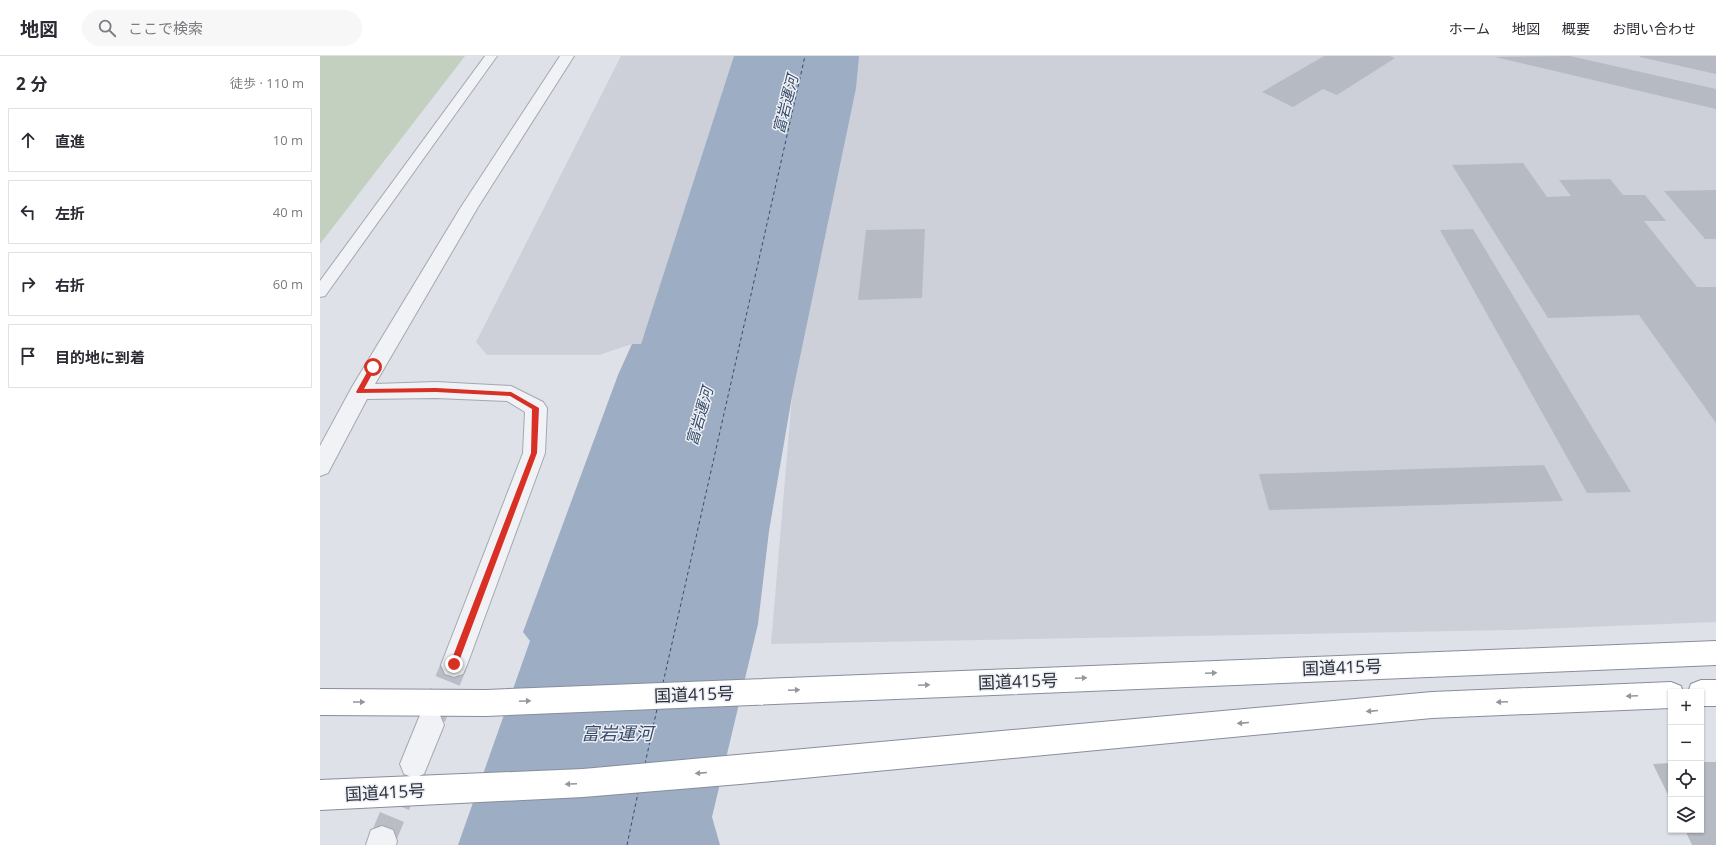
<!DOCTYPE html>
<html lang="ja">
<head>
<meta charset="utf-8">
<style>
  body { margin:0; font-family:"Open Sans","Noto Sans JP",sans-serif; background:#f7f7f7; color:#2b2b33 }
  .controls { position:absolute; right:12px; bottom:12px; display:grid; overflow:hidden; border-radius:0px; box-shadow:0 1px 3px #0004 }
  .controls button { width:36px; height:36px; display:grid; place-items:center; padding:0; border:0; border-bottom:1px solid #e1e1e2; background:#fff; color:#2b2b33; font:20px sans-serif }
  .stop { position:absolute; width:12px; height:12px; margin:-9px; border:3px solid #d93025; border-radius:50%; background:#fff }
  .stop.end { background:#d93025; border-color:#fff; box-shadow:0 1px 4px #0008 }
  .list { margin:0; padding:0; list-style:none }
  h2 { display:flex; justify-content:space-between; align-items:center; height:52px; margin:0; padding:0 16px; font-size:17px }
  h2 small { font-size:13px; font-weight:400; color:#7c7c81 }
  .list li { display:grid; grid-template-columns:26px 1fr auto; gap:12px; align-items:center; box-sizing:border-box; height:64px; margin:0 8px 8px; padding:0 8px; border:1px solid #e1e1e2; border-radius:0px }
  .list b { display:block; font-size:15px; white-space:nowrap }
  .list em { font-size:13px; font-style:normal; color:#7c7c81 }
  .icon { flex:none; width:22px; height:22px; fill:none; stroke:currentColor; stroke-width:2; stroke-linecap:round; stroke-linejoin:round }
  .map { position:relative; flex:none; width:1396px; height:789px; overflow:hidden }
  header { display:flex; align-items:center; gap:24px; box-sizing:border-box; height:56px; padding:0 20px; background:#fff; border-bottom:1px solid #e1e1e2 }
  header strong { font-size:19px }
  nav { display:flex; gap:22px; margin-inline-start:auto; font-size:14px }
  .search { width:280px; height:36px; background:#f7f7f7; display:flex; align-items:center; gap:10px; box-sizing:border-box; padding:0 14px; border-radius:22px; color:#7c7c81; font-size:15px }
  main { display:flex }
  aside { flex:1; background:#fff }
  .map>svg:first-child { display:block }
</style>
</head>
<body>
<header>
<strong>地図</strong>
<div class="search"><svg class="icon" aria-label="search" viewBox="0 0 24 24"><circle cx="10" cy="10" r="6"/><path d="M15 15l6 6"/></svg>ここで検索</div>
<nav><a>ホーム</a><a>地図</a><a>概要</a><a>お問い合わせ</a></nav>
</header>
<main>
<aside>
<h2>2 分<small>徒歩 · 110 m</small></h2>
<ul class="list">
<li><svg class="icon" aria-label="ahead" viewBox="0 0 24 24"><path d="M12 20V5M6 11l6-6 6 6"/></svg><div><b>直進</b></div><em>10 m</em></li>
<li><svg class="icon" aria-label="left" viewBox="0 0 24 24"><path d="M17 20v-9H6M10 6l-5 5 5 5"/></svg><div><b>左折</b></div><em>40 m</em></li>
<li><svg class="icon" aria-label="right" viewBox="0 0 24 24"><path d="M7 20v-9h11M14 6l5 5-5 5"/></svg><div><b>右折</b></div><em>60 m</em></li>
<li><svg class="icon" aria-label="arrive" viewBox="0 0 24 24"><path d="M6 21V4h12l-3 4 3 4H6"/></svg><div><b>目的地に到着</b></div></li>
</ul>
</aside>
<div class="map">
<svg width="1396" height="789" viewBox="0 0 1396 789">
  <rect width="100%" height="100%" fill="#dee1e7"/>
  <path fill="#cdd0d8" d="M 301,0 L 415,0 L 321,288 L 312,288 L 279,299 L 167,299 L 156,286 Z
    M 537,0 L 1396,0 L 1396,566 L 1190,574 L 451,588 L 472,340 L 509,162 Z"/>
  <path fill="#c3d0c0" d="M 0,0 L 145,0 L 0,188 Z"/>
  <path fill="#9cadc4" d="M 414,0 L 539,0 L 536,32 L 472,340 L 449,475 L 438,568 L 392,761 L 400,789 L 138,789 L 210,585 L 203,576 L 298,319 L 312,288 L 321,288 Z"/>
  <g fill="none" stroke-linecap="round" stroke-linejoin="round">
    <path stroke="#374c6c" stroke-width="1" stroke-dasharray="3.5 3" stroke-linecap="butt" d="M 343,627 L 485,0
      M 325,708 L 337,653
      M 307,789 L 318,737"/>
  </g>
  <path fill="#b6bac3" d="M 1004,0 L 1070,0 L 1075,2 L 1017,39 L 1003,33 L 973,51 L 942,36 Z
    M 1250,0 L 1396,33 L 1396,53 L 1175,1 Z
    M 1320,0 L 1396,0 L 1396,18 L 1320,1 Z
    M 1203,107 L 1227,141 L 1251,140 L 1239,124 L 1290,123 L 1303,139 L 1325,139 L 1346,165 L 1324,165 L 1377,231 L 1396,231 L 1396,367 L 1319,259 L 1228,262 L 1132,109 Z
    M 1396,134 L 1396,183 L 1385,183 L 1344,135 Z
    M 605,173 L 602,242 L 538,244 L 546,174 Z
    M 1153,173 L 1311,436 L 1267,437 L 1120,174 Z
    M 1224,409 L 1243,445 L 949,454 L 939,418 Z
    M 1381,706 L 1396,706 L 1396,789 L 1372,789 L 1365,774 L 1381,774 Z
    M 1351,707 L 1351,745 L 1333,708 Z"/>
  <g fill="none" stroke-linecap="round" stroke-linejoin="round">
    <path stroke="#babdc5" stroke-width="26" stroke-dasharray="26 13" stroke-linecap="butt" d="M 113,661 L 134,609
      M 62,785 L 94,708"/>
    <g stroke="#a4a8b0" stroke-width="2">
      <path id="lane" d="M 165,0 L 177,0 L 5,240 L 0,241 L 0,225 Z"/>
    </g>
    <g stroke="#a4a8b0" stroke-width="2">
      <path id="street" d="M 240,0 L 254,0 L 158,151 L 55,328 L 116,326 L 191,330 L 223,346 L 227,352 L 225,397 L 147,609 L 143,618 L 134,621 L 125,618 L 121,609 L 203,397 L 205,356 L 187,345 L 116,342 L 47,343 L 8,417 L 0,420 L 0,390 L 32,331 L 141,151 Z
        M 110,655 L 120,659 L 124,669 L 104,718 L 94,722 L 84,718 L 80,708 L 100,659 Z
        M 62,770 L 73,774 L 77,785 L 76,789 L 46,789 L 51,774 Z"/>
    </g>
    <g stroke="#878e9c" stroke-width="2">
      <path id="highway" d="M 1396,585 L 1396,609 L 166,660 L 0,659 L 0,633 L 166,634 Z
        M 1381,624 L 1396,624 L 1396,650 L 1381,650 L 1381,636 L 1368,636 L 1371,628 Z
        M 1351,626 L 1361,630 L 1363,636 L 1351,636 L 1351,652 L 1112,662 L 420,728 L 263,741 L 0,754 L 0,724 L 263,713 L 1112,636 Z"/>
    </g>
    <use href="#lane" fill="#f1f2f5" fill-rule="evenodd"/>
    <use href="#street" fill="#f1f2f5" fill-rule="evenodd"/>
    <use href="#highway" fill="#fff" fill-rule="evenodd"/>
  </g>
  <defs><path id="oneway-solid" d="M-6-.8H1V-3.2L6.5 0L1 3.2V.8H-6Z"/></defs>
  <g fill="#94979e">
    <use href="#oneway-solid" transform="translate(891 617) rotate(-2)"/>
    <use href="#oneway-solid" transform="translate(761 622) rotate(-2)"/>
    <use href="#oneway-solid" transform="translate(604 629) rotate(-2)"/>
    <use href="#oneway-solid" transform="translate(474 634) rotate(-2)"/>
    <use href="#oneway-solid" transform="translate(1312 640) rotate(178)"/>
    <use href="#oneway-solid" transform="translate(205 645) rotate(-2)"/>
    <use href="#oneway-solid" transform="translate(39 646)"/>
    <use href="#oneway-solid" transform="translate(1182 646) rotate(177)"/>
    <use href="#oneway-solid" transform="translate(1052 655) rotate(175)"/>
    <use href="#oneway-solid" transform="translate(923 667) rotate(175)"/>
    <use href="#oneway-solid" transform="translate(381 717) rotate(175)"/>
    <use href="#oneway-solid" transform="translate(251 728) rotate(177)"/>
  </g>
  <path fill="#d93025" d="M 51,309 L 56,311 L 44,333 L 116,332 L 191,336 L 219,352 L 217,397 L 138,608 L 134,612 L 130,608 L 211,397 L 212,353 L 190,340 L 116,336 L 37,337 L 36,336 Z"/>
  <g text-anchor="middle" dominant-baseline="central" stroke-width="3" stroke-linejoin="round" paint-order="stroke">
    <g font-size="15" font-style="italic" fill="#374c6c" stroke="#eef0f4">
      <text transform="translate(465 48) rotate(-76)">富岩運河</text>
      <text transform="translate(379 360) rotate(-74)">富岩運河</text>
    </g>
    <g font-size="17" fill="#292f3c" stroke="#eef0f4">
      <text transform="translate(1022 611) rotate(-2)">国道415号</text>
      <text transform="translate(698 625) rotate(-2)">国道415号</text>
      <text transform="translate(374 638) rotate(-2)">国道415号</text>
      <text transform="translate(65 736) rotate(-3)">国道415号</text>
    </g>
    <g font-size="18" font-style="italic" fill="#374c6c" stroke="#eef0f4">
      <text x="297" y="677">富岩運河</text>
    </g>
  </g>
</svg>
<div class="controls">
<button>+</button>
<button>−</button>
<button><svg class="icon" aria-label="locate" viewBox="0 0 24 24"><circle cx="12" cy="12" r="6"/><path d="M12 2v4M12 18v4M2 12h4M18 12h4"/></svg></button>
<button><svg class="icon" aria-label="layers" viewBox="0 0 24 24"><path d="M12 4l9 5-9 5-9-5zM3 14l9 5 9-5"/></svg></button>
</div>
<div class="stop" style="left:53px;top:311px"></div>
<div class="stop end" style="left:134px;top:608px"></div>
</div>
</main>
</body>
</html>
